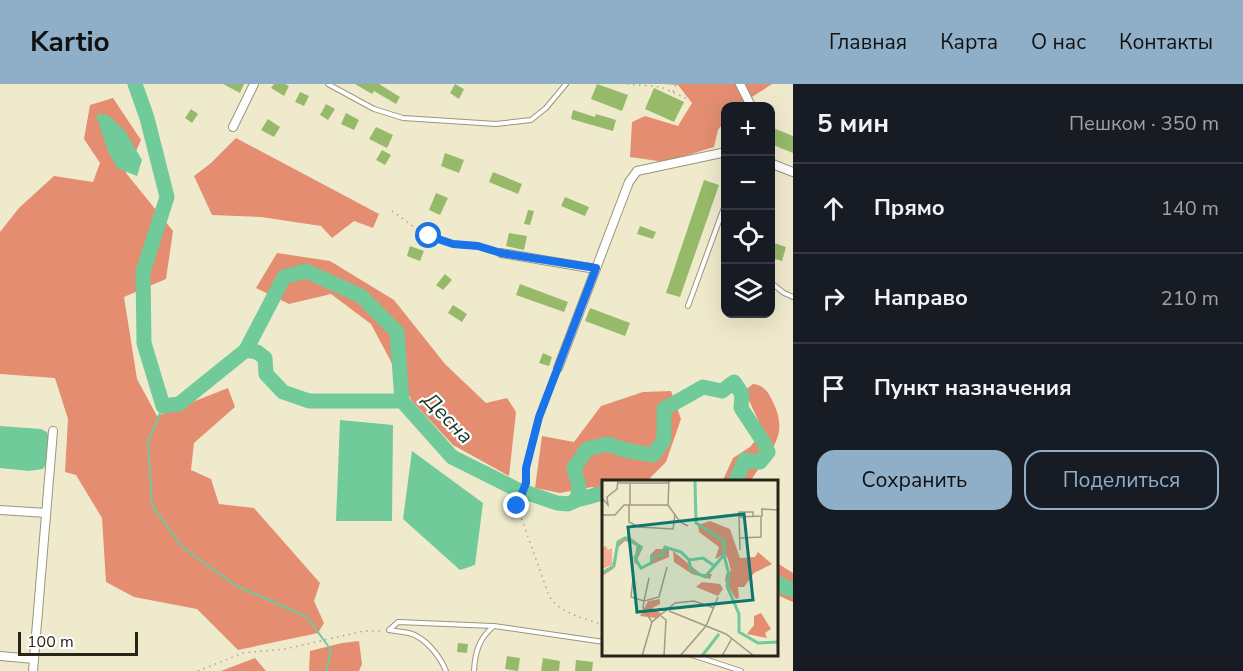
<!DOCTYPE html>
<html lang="ru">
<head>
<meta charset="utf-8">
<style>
  body { margin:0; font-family:"Nunito Sans",sans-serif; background:#242831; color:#f1f3f6 }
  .controls { position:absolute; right:18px; top:18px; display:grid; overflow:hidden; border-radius:12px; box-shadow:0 6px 24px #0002 }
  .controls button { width:54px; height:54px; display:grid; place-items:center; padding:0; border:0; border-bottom:2px solid #363941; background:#171b24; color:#f1f3f6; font:30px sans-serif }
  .scale { position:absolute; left:18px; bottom:15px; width:120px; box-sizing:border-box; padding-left:6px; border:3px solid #27251a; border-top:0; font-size:16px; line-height:21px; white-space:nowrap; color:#27251a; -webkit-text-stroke:4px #fff; paint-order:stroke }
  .stop { position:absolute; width:18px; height:18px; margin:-14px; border:4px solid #1a73e8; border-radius:50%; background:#fff }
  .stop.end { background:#1a73e8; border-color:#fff; box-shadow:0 2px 6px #0008 }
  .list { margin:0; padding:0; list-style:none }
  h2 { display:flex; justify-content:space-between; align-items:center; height:78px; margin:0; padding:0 24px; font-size:26px }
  h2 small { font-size:20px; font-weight:400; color:#9ea1a6 }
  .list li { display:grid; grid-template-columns:39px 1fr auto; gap:18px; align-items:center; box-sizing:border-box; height:90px; padding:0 24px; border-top:2px solid #363941 }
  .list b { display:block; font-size:22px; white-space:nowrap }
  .list em { font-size:20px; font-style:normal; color:#9ea1a6 }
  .actions { display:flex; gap:12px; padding:18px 24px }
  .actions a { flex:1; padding:14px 0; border:2px solid #8faec8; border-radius:18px; text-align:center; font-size:21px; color:#8faec8 }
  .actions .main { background:#8faec8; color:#111 }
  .icon { flex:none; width:33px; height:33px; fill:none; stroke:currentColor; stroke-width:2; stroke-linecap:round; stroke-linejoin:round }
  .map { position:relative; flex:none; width:793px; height:587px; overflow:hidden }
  header { display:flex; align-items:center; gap:36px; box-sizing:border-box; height:84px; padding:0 30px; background:#8faec8; color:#111 }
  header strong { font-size:28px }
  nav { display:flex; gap:33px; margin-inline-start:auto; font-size:21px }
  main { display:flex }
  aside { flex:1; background:#171b24 }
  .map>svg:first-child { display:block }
</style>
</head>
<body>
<header>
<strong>Kartio</strong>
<nav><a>Главная</a><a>Карта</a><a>О нас</a><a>Контакты</a></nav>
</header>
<main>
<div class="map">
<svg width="793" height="587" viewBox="0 0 793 587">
  <rect width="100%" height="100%" fill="#f0eacd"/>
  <path fill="#e48d71" d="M 664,0 L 772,0 L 738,22 L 726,22 L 725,37 L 718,46 L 714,63 L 665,78 L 630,73 L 632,38 L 645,32 L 678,42 L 692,19 L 678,1 Z
    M 113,14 L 141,56 L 126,89 L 173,147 L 166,195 L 124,213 L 137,295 L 157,332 L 228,304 L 235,323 L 194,359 L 191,386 L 211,395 L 219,420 L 254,424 L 320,499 L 314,517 L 324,539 L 318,549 L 238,566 L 197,525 L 134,513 L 106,498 L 102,434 L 76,391 L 65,388 L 68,335 L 55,294 L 0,290 L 0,148 L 19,124 L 54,92 L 93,98 L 100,79 L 84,55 L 90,21 Z
    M 236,54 L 379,130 L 373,144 L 354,137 L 332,154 L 321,142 L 261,133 L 212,131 L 194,92 L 211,79 Z
    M 277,169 L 330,177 L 394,216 L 445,280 L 486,319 L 507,314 L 516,328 L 509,392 L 453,361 L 412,317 L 371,240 L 331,210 L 289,220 L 256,204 Z
    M 753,300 C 762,301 767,306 771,314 C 792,353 769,366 750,398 L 722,398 L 733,374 L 750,363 L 759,352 L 759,338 L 746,310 L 745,306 Z
    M 671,307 L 681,335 L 666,378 L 646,398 L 604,398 L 604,407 L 592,403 L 560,409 L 535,404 L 542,352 L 574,358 L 601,322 L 643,308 Z
    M 777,479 L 793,489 L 793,518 L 777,511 Z
    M 359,557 L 362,580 L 359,587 L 309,587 L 310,567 L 342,559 Z
    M 255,574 L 266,587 L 221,587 Z"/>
  <path fill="#70ca99" d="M 96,30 L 108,31 L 125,47 L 142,76 L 137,92 L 117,84 L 107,65 Z
    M 340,336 L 393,341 L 392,437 L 336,437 Z
    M 0,342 L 41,345 L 47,348 C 51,359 50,375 43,385 L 29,387 L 0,384 Z
    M 412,367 L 483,419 L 475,481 L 460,486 L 403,435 Z"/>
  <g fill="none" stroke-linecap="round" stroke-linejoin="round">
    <path stroke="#70ca99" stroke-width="2" d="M 163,322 L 148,358 L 152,421 L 182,463 L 235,501 L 307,533 L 331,566 L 326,587"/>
    <path stroke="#70ca99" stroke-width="15" d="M 135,0 L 147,34 L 167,113 L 143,188 L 144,259 L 163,322 L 179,320 L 246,266 L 284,193 L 306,187 L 361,212 L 397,248 L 402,317 L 452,373 L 516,405 L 557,419 L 568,420 L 577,416 L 579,403 L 574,384 L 587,365 L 607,360 L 629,367 L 653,371 L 664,356 L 664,325 L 703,303 L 722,307 L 734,298 L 742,310 L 741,324 L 764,359 L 768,368 L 760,378 L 745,376 L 735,398
      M 246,266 L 257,268 L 265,274 L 266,290 L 283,308 L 309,317 L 402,317
      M 577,416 L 599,410
      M 776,498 L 786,504 L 793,505"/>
  </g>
  <path fill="#97ba6a" d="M 223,0 L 244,0 L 240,9 Z
    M 274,0 L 285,0 L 289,2 L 284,12 L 271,4 Z
    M 355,0 L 379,0 L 400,13 L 396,20 L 374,7 L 372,10 Z
    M 455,0 L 464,5 L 459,15 L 450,9 Z
    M 597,0 L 628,11 L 622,27 L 591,15 Z
    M 654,4 L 684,18 L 674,38 L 645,25 Z
    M 300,8 L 309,12 L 304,22 L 295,18 Z
    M 326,20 L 335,25 L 328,36 L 320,31 Z
    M 191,25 L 198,30 L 192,39 L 185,34 Z
    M 573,26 L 595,33 L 596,30 L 616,36 L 613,47 L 571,35 Z
    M 346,29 L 359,36 L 354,46 L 341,40 Z
    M 268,35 L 280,43 L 274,53 L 261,46 Z
    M 376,43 L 393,51 L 387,64 L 369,55 Z
    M 771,43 L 793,52 L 793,69 L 771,60 Z
    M 382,66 L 391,71 L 385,81 L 376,76 Z
    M 445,69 L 464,76 L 459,89 L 441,82 Z
    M 493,88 L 522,100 L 518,110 L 489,98 Z
    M 704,96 L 719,101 L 680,213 L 666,209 Z
    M 436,109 L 448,114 L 440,131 L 429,126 Z
    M 565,113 L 589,123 L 585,132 L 561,122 Z
    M 528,126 L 534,127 L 530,141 L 524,140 Z
    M 640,142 L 656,148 L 653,155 L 637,150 Z
    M 509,149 L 527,152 L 524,166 L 506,162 Z
    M 771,158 L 786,163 L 782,177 L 771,174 Z
    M 410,162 L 424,167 L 420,177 L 407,172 Z
    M 445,190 L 452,196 L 443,206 L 436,201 Z
    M 520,200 L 568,218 L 564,228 L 516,211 Z
    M 453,221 L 467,230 L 462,238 L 448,229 Z
    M 590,224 L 630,239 L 625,252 L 585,237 Z
    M 543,269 L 552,273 L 549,282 L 539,279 Z
    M 458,559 L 468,560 L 467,569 L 457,568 Z
    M 507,572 L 520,574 L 518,587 L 505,585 Z
    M 543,574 L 560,577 L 559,587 L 541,587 Z
    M 576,576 L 593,578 L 592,587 L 575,587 Z"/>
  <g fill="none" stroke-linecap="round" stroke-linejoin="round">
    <g stroke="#9a957a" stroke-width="6">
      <path id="lane" d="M 328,0 L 374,25 L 403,34 L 496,40 L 531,36 L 546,24 L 566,0
        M 770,198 L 784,209 L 793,213
        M 688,222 L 726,118
        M 389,546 L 398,538 L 493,542
        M 389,546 C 396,547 403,548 409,549 C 425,553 440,572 446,587
        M 689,570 L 741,587
        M 474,587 C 475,568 479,554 494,542 L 604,558"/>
    </g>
    <g stroke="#9a957a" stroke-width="10">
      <path id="street" d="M 740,0 L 751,22
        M 233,43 L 254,0
        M 770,79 L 793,88
        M 501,169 L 596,185
        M 558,284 L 629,98 L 637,87 L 726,68
        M 0,426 L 46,429
        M 0,572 L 34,575 L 53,347
        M 33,587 L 34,575"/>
    </g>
    <path stroke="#aba68f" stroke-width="1.5" stroke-dasharray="1.5 4.5" stroke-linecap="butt" d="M 627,0 L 661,3 L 726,32
      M 673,8 L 676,0
      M 392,127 C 404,135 415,145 428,152 C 448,162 473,160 494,167
      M 555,292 L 539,333 L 526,384 L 527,396 L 517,422 L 549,512 C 560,530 584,534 604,541
      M 198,587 L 243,569 L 285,565 L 364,547 L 382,547"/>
    <use href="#lane" stroke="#fff" stroke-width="4"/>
    <use href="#street" stroke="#fff" stroke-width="8"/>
  </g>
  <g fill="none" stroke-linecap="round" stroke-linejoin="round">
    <path stroke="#1a73e8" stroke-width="8" d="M 429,152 L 453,160 L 478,162 L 501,169 L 596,184 L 539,333 L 526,384 L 526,399 L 517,422"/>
  </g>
  <g text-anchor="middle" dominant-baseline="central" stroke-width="4.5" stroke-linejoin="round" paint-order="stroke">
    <g font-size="21" font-style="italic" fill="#113825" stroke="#fff">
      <text transform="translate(448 334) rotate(46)">Десна</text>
    </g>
  </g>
  <g transform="translate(602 396)">
    <rect width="176" height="176" fill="#f0eacd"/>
    <path d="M 4,66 L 6,70 L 10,68 L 10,85 L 0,89 L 0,67 Z" fill="#f7ac94"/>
    <path d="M 108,41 L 128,49 L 138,78 L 153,77 L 156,72 L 170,84 L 152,93 L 142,107 L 136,107 L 137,118 L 134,119 L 123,101 L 124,94 L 129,91 L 126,79 L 123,74 L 113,79 L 117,67 L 97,52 L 96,45 ZM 26,56 L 41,67 L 35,80 L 38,87 L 32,82 L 35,64 L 23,61 L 15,68 L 11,89 L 0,96 L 0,91 L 10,86 L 15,62 ZM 54,69 L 67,69 L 67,77 L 48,85 L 48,75 ZM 71,71 L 99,94 L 110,94 L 108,99 L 90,94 L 72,82 ZM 100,102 L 118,104 L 121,109 L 116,116 L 94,107 ZM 58,119 L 58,124 L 50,128 L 60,134 L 54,138 L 38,136 L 46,121 ZM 159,133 L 169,149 L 163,153 L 165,158 L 145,154 L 152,145 L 152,136 Z" fill="#e48d71"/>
    <path fill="none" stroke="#70ca99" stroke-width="3" d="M 93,0 L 94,43 L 122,61 L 122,75M 87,80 L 101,78 L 111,85M 0,93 L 12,86 L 16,62 L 23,58 L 39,67 L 33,78 L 39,88 L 49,83 L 50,76 L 60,76 L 63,67 L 79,72 L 87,80 L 89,90 L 103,97 L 122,75 L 127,95 L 125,106 L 137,134 L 137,152 L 156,163 L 176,162M 100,176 L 117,154"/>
    <path fill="none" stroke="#a09b85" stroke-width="1.5" d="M 16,3 L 67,3M 1,19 L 6,25 L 5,17 L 15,9 L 16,0M 27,25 L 27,42 L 37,47 L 71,49 L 73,34M 28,25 L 28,4M 66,25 L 78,42 L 86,46M 66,25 L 67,0M 0,35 L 13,35 L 22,25 L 66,25M 137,37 L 137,32 L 151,32 L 151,37M 137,58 L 159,57 L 159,36M 138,70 L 137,37 L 160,36 L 160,29 L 176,30M 31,99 L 29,117 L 42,121 L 47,98M 67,131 L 124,154 L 152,176M 59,136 L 64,140 L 62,176M 50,142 L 41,128 L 42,121 L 57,117 L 65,87M 40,176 L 50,142 L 73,123 L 92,121 L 112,128M 78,176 L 104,146 L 116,117M 120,176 L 130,158"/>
    <path fill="#0f766e" fill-opacity="0.15" stroke="#0f766e" stroke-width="3" d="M 142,34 L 151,120 L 35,132 L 26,47 Z"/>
    <rect width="176" height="176" fill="none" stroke="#27251a" stroke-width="3"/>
  </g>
</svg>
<div class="controls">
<button>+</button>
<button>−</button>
<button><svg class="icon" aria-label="locate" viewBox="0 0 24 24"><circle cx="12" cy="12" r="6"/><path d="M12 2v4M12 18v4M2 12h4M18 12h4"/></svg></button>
<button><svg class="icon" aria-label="layers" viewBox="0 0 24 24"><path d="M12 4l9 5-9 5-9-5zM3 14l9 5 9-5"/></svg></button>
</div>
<div class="scale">100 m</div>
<div class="stop" style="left:429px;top:152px"></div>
<div class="stop end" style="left:517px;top:422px"></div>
</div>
<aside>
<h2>5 мин<small>Пешком · 350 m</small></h2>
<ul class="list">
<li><svg class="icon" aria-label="ahead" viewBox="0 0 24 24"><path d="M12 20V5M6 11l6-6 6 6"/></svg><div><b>Прямо</b></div><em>140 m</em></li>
<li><svg class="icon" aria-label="right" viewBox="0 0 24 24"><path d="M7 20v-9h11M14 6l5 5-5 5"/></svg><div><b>Направо</b></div><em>210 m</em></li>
<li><svg class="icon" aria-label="arrive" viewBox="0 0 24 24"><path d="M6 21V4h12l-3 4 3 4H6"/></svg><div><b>Пункт назначения</b></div></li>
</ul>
<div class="actions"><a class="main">Сохранить</a><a>Поделиться</a></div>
</aside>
</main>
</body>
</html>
